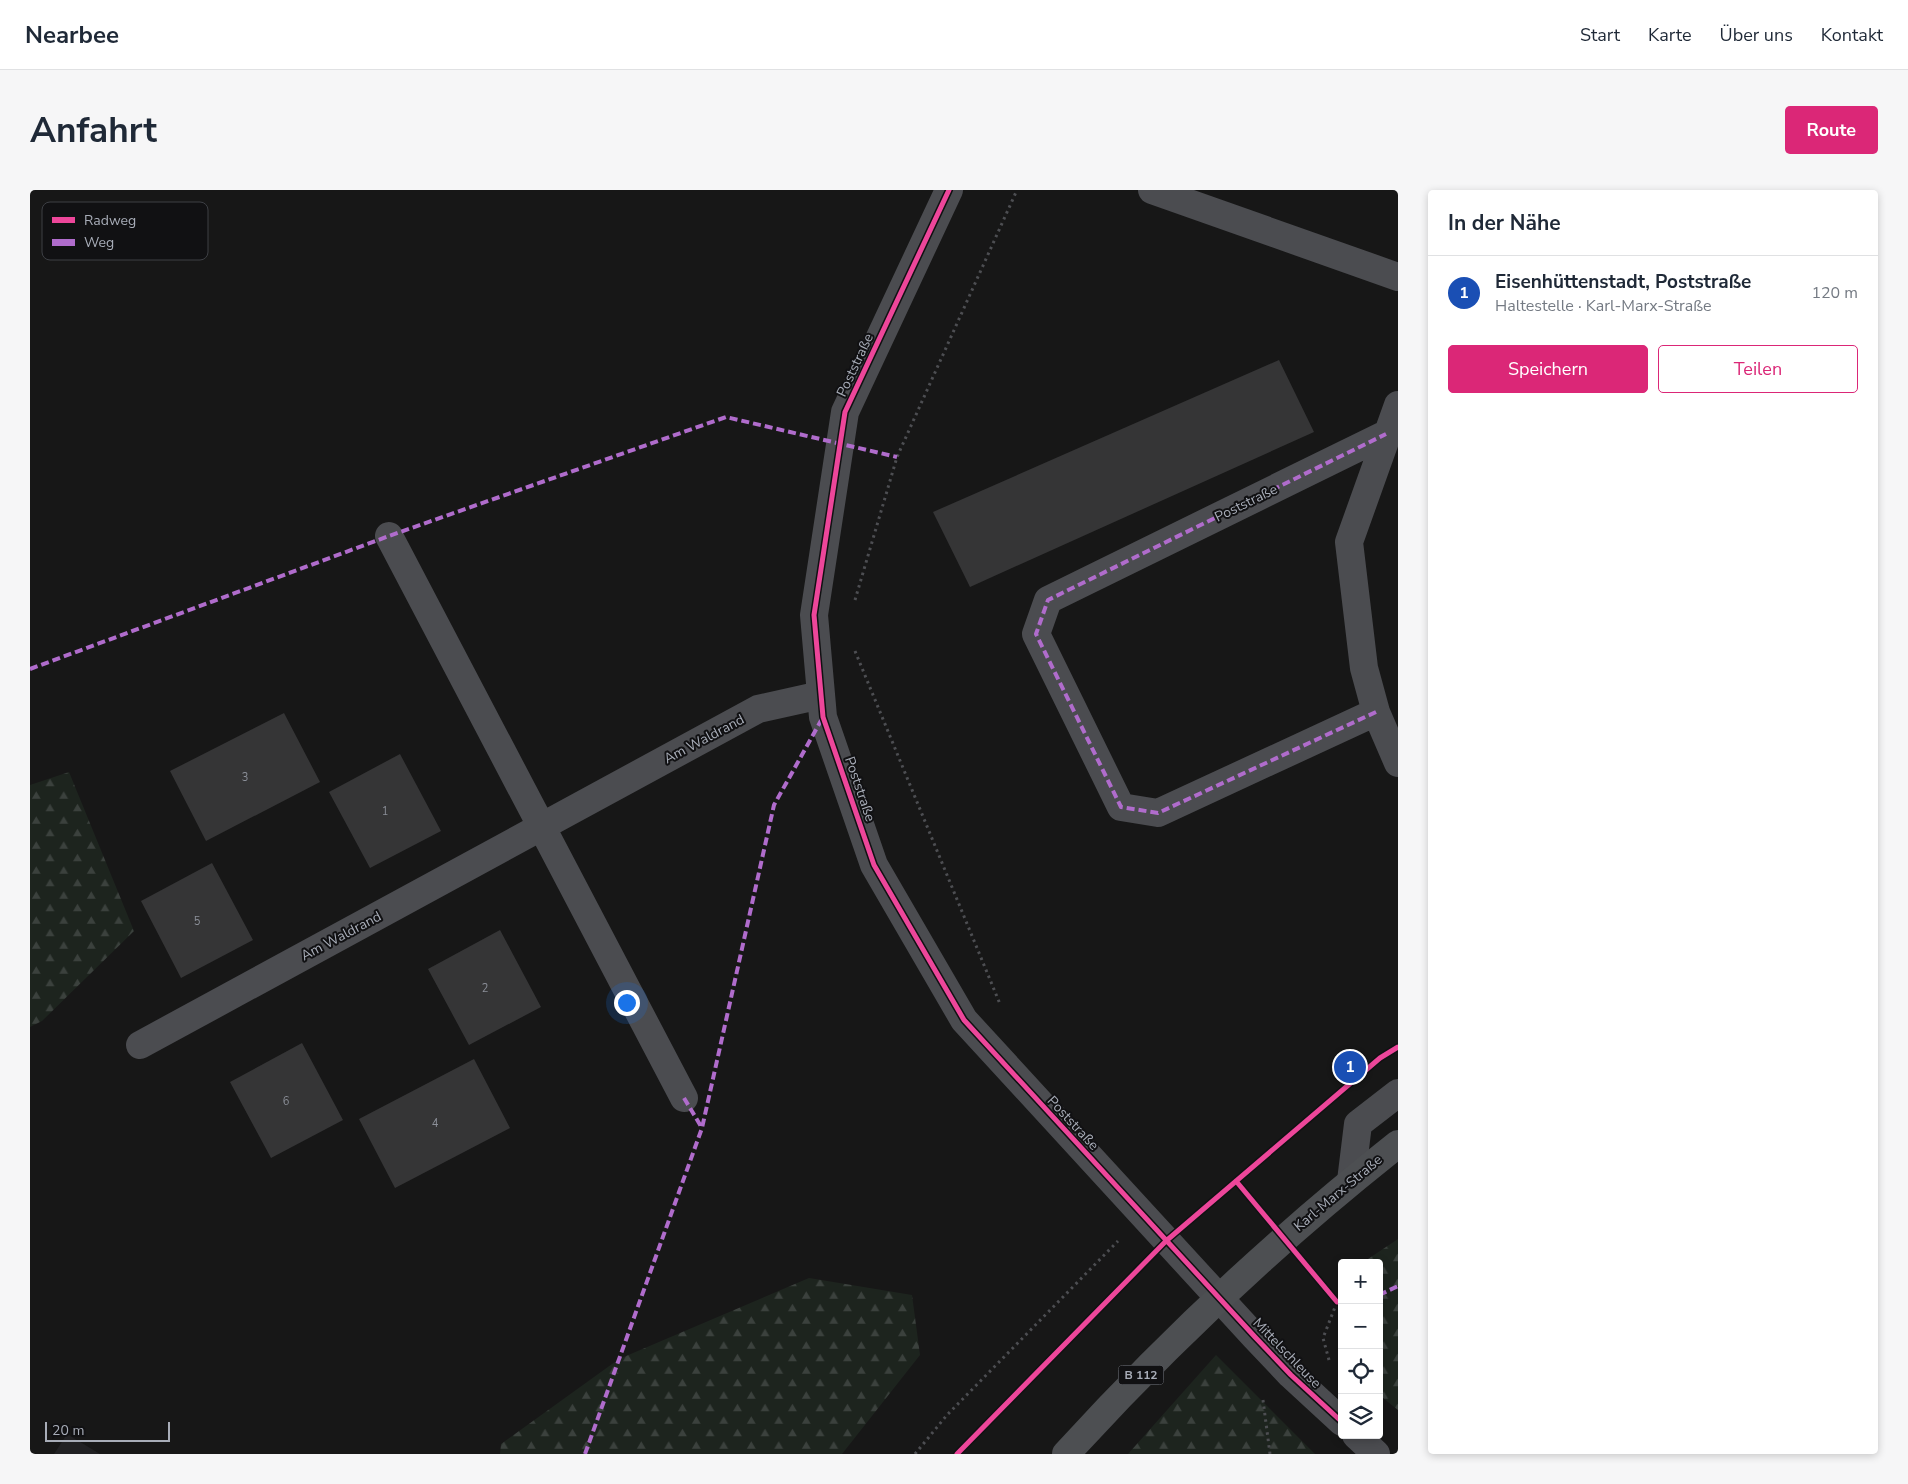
<!DOCTYPE html>
<html lang="de">
<head>
<meta charset="utf-8">
<style>
  body { margin:0; font-family:"Nunito Sans",sans-serif; background:#f6f6f7; color:#1f2937 }
  .controls { position:absolute; right:15px; bottom:15px; display:grid; overflow:hidden; border-radius:5px; box-shadow:0 2px 8px #0003 }
  .controls button { width:45px; height:45px; display:grid; place-items:center; padding:0; border:0; border-bottom:1px solid #e0e1e3; background:#fff; color:#1f2937; font:25px sans-serif }
  .scale { position:absolute; left:15px; bottom:12px; width:125px; box-sizing:border-box; padding-left:5px; border:2px solid #a8adb8; border-top:0; font-size:14px; line-height:18px; white-space:nowrap; color:#a8adb8; -webkit-text-stroke:4px #111113; paint-order:stroke }
  .you { position:absolute; left:596px; top:812px; width:18px; height:18px; margin:-12px; border:4px solid #fff; border-radius:50%; background:#1a73e8; box-shadow:0 0 0 8px #1a73e833 }
  .badge { display:grid; place-items:center; width:32px; height:32px; border-radius:50%; background:#db2777; color:#fff; font-size:16px; font-weight:700 }
  .pin { position:absolute; translate:-50% -50%; border:2px solid #fff; box-shadow:0 1px 5px #0006 }
  .list { margin:0; padding:0; list-style:none }
  h2 { display:flex; justify-content:space-between; align-items:center; height:65px; margin:0; padding:0 20px; font-size:21px }
  h2 small { font-size:16px; font-weight:400; color:#747a83 }
  .list li { display:grid; grid-template-columns:32px 1fr auto; gap:15px; align-items:center; box-sizing:border-box; height:75px; padding:0 20px; border-top:1px solid #e0e1e3 }
  .list b { display:block; font-size:19px; white-space:nowrap }
  .list p { margin:0; font-size:16px; white-space:nowrap; color:#747a83 }
  .list em { font-size:16px; font-style:normal; color:#747a83 }
  .actions { display:flex; gap:10px; padding:15px 20px }
  .actions a { flex:1; padding:11px 0; border:1px solid #db2777; border-radius:5px; text-align:center; font-size:18px; color:#db2777 }
  .actions .main { background:#db2777; color:#fff }
  .icon { flex:none; width:28px; height:28px; fill:none; stroke:currentColor; stroke-width:2; stroke-linecap:round; stroke-linejoin:round }
  .map { position:relative; flex:none; width:1368px; height:1264px; overflow:hidden; border-radius:5px }
  header { display:flex; align-items:center; gap:30px; box-sizing:border-box; height:70px; padding:0 25px; background:#fff; border-bottom:1px solid #e0e1e3 }
  header strong { font-size:24px }
  nav { display:flex; gap:28px; margin-inline-start:auto; font-size:18px }
  .intro { display:flex; align-items:center; justify-content:space-between; box-sizing:border-box; height:120px; padding:0 30px }
  h1 { margin:0; font-size:35px }
  .button { padding:12px 22px; border-radius:5px; background:#db2777; color:#fff; font-size:18px; font-weight:700 }
  main { display:flex; gap:30px; padding:0 30px }
  aside { flex:1; background:#fff; border-radius:5px; box-shadow:0 2px 8px #0003 }
  .map>svg:first-child { display:block }
</style>
</head>
<body>
<header>
<strong>Nearbee</strong>
<nav><a>Start</a><a>Karte</a><a>Über uns</a><a>Kontakt</a></nav>
</header>
<div class="intro"><h1>Anfahrt</h1><a class="button">Route</a></div>
<main>
<div class="map">
<svg width="1368" height="1264" viewBox="0 0 1368 1264">
  <defs>
    <pattern id="forest-firs" width="22" height="20" patternUnits="userSpaceOnUse" patternTransform="scale(1.25)"><rect width="22" height="20" fill="#1d241e"/><path d="M5 1l3.5 6h-7zM16 11l3.5 6h-7z" fill="#3b413d"/></pattern>
  </defs>
  <rect width="100%" height="100%" fill="#171717"/>
  <path fill="#212123" d="M 37,1244 L 70,1264 L 24,1264 Z"/>
  <path fill="url(#forest-firs)" d="M 39,582 L 104,741 L 12,831 L 0,837 L 0,595 Z
    M 1368,1049 L 1368,1220 L 1353,1208 L 1349,1202 L 1349,1073 L 1332,1073 Z
    M 779,1088 L 882,1105 L 890,1165 L 812,1264 L 470,1264 L 471,1254 L 589,1169 Z
    M 1186,1165 L 1285,1264 L 1098,1264 Z"/>
  <path fill="#353536" d="M 1249,170 L 1284,242 L 940,397 L 903,322 Z
    M 254,523 L 290,592 L 176,651 L 140,581 Z
    M 370,564 L 411,641 L 340,678 L 299,602 Z
    M 182,673 L 223,750 L 151,788 L 111,711 Z
    M 470,740 L 511,817 L 439,855 L 398,779 Z
    M 272,853 L 313,930 L 241,968 L 200,892 Z
    M 444,869 L 480,938 L 365,998 L 329,929 Z"/>
  <g fill="none" stroke-linecap="round" stroke-linejoin="round">
    <path stroke="#4d4e52" stroke-width="3" stroke-dasharray="2.5 4" stroke-linecap="butt" d="M 825,410 L 867,267 L 987,0
      M 825,461 L 970,814
      M 1299,1170 L 1293,1148 L 1307,1112
      M 1233,1210 L 1240,1264
      M 885,1264 L 917,1225 L 1088,1051"/>
    <path stroke="#4b4c50" stroke-width="28" d="M 919,0 L 815,222 L 784,425 L 793,527 L 844,675 L 934,830 L 1225,1147 L 1261,1185 L 1312,1232
      M 1122,0 L 1368,87
      M 1368,215 L 1319,352 L 1334,478 L 1346,522 L 1368,573
      M 359,346 L 654,908
      M 1346,522 L 1128,623 L 1091,617 L 1006,444 L 1018,410 L 1356,244
      M 110,855 L 728,519 L 791,505
      M 1321,991 L 1328,934 L 1368,903
      M 1326,1245 L 1346,1264"/>
    <path stroke="#4d4f52" stroke-width="28" d="M 1036,1264 C 1138,1152 1249,1048 1368,954"/>
    <path stroke="#b06ccc" stroke-width="4" stroke-dasharray="8 4" stroke-linecap="butt" d="M 0,479 L 359,346 L 696,227 L 867,267
      M 1346,522 L 1128,623 L 1091,617 L 1006,444 L 1018,410 L 1356,244
      M 654,908 L 672,938
      M 1349,1105 L 1368,1096
      M 555,1264 L 672,938 L 744,615 L 793,527"/>
    <g stroke="#111113" stroke-width="8">
      <path id="cycleway" d="M 919,0 L 815,222 L 784,425 L 793,527 L 844,675 L 934,830 L 1225,1147 L 1261,1185 L 1312,1232
        M 1206,991 L 1307,1112 L 1312,1111
        M 927,1264 L 1136,1051 L 1350,868 L 1368,857"/>
    </g>
    <use href="#cycleway" stroke="#ed469a" stroke-width="5"/>
  </g>
  <g text-anchor="middle" dominant-baseline="central" stroke-width="4" stroke-linejoin="round" paint-order="stroke">
    <g font-size="11" fill="#8b8f98">
      <text x="215" y="587">3</text>
      <text x="355" y="621">1</text>
      <text x="167" y="731">5</text>
      <text x="455" y="798">2</text>
      <text x="256" y="911">6</text>
      <text x="405" y="933">4</text>
    </g>
    <rect fill="#111113" stroke="#7b7e86" stroke-width="1" x="1088.5" y="1175.5" width="45" height="19" rx="4"/>
    <g font-size="12" font-weight="bold" fill="#a8adb8">
      <text x="1111" y="1185">B 112</text>
    </g>
    <g font-size="14" fill="#a8adb8" stroke="#111113">
      <text transform="translate(825 175) rotate(-65)">Poststraße</text>
      <text transform="translate(1216 313) rotate(-26)">Poststraße</text>
      <text transform="translate(674 549) rotate(-28)">Am Waldrand</text>
      <text transform="translate(830 599) rotate(71)">Poststraße</text>
      <text transform="translate(311 746) rotate(-28)">Am Waldrand</text>
      <text transform="translate(1043 933) rotate(47)">Poststraße</text>
      <text transform="translate(1308 1003) rotate(-40)">Karl-Marx-Straße</text>
      <text transform="translate(1257 1163) rotate(46)">Mittelschleuse</text>
    </g>
  </g>
  <rect x="12" y="12" width="166" height="58" rx="8" fill="#111113" stroke="#3e4045" stroke-width="1"/>
  <rect x="22" y="27" width="23" height="6" fill="#ed469a"/>
  <rect x="22" y="49" width="23" height="7" fill="#b06ccc"/>
  <g font-size="14" fill="#a8adb8">
    <text x="54" y="35">Radweg</text>
    <text x="54" y="57">Weg</text>
  </g>
</svg>
<div class="controls">
<button>+</button>
<button>−</button>
<button><svg class="icon" aria-label="locate" viewBox="0 0 24 24"><circle cx="12" cy="12" r="6"/><path d="M12 2v4M12 18v4M2 12h4M18 12h4"/></svg></button>
<button><svg class="icon" aria-label="layers" viewBox="0 0 24 24"><path d="M12 4l9 5-9 5-9-5zM3 14l9 5 9-5"/></svg></button>
</div>
<div class="scale">20 m</div>
<div class="you"></div>
<div class="pin badge" style="left:1320px;top:877px;background:#1a4fb4">1</div>
</div>
<aside>
<h2>In der Nähe<small></small></h2>
<ul class="list">
<li><span class="badge" style="background:#1a4fb4">1</span><div><b>Eisenhüttenstadt, Poststraße</b><p>Haltestelle · Karl-Marx-Straße</p></div><em>120 m</em></li>
</ul>
<div class="actions"><a class="main">Speichern</a><a>Teilen</a></div>
</aside>
</main>
</body>
</html>
